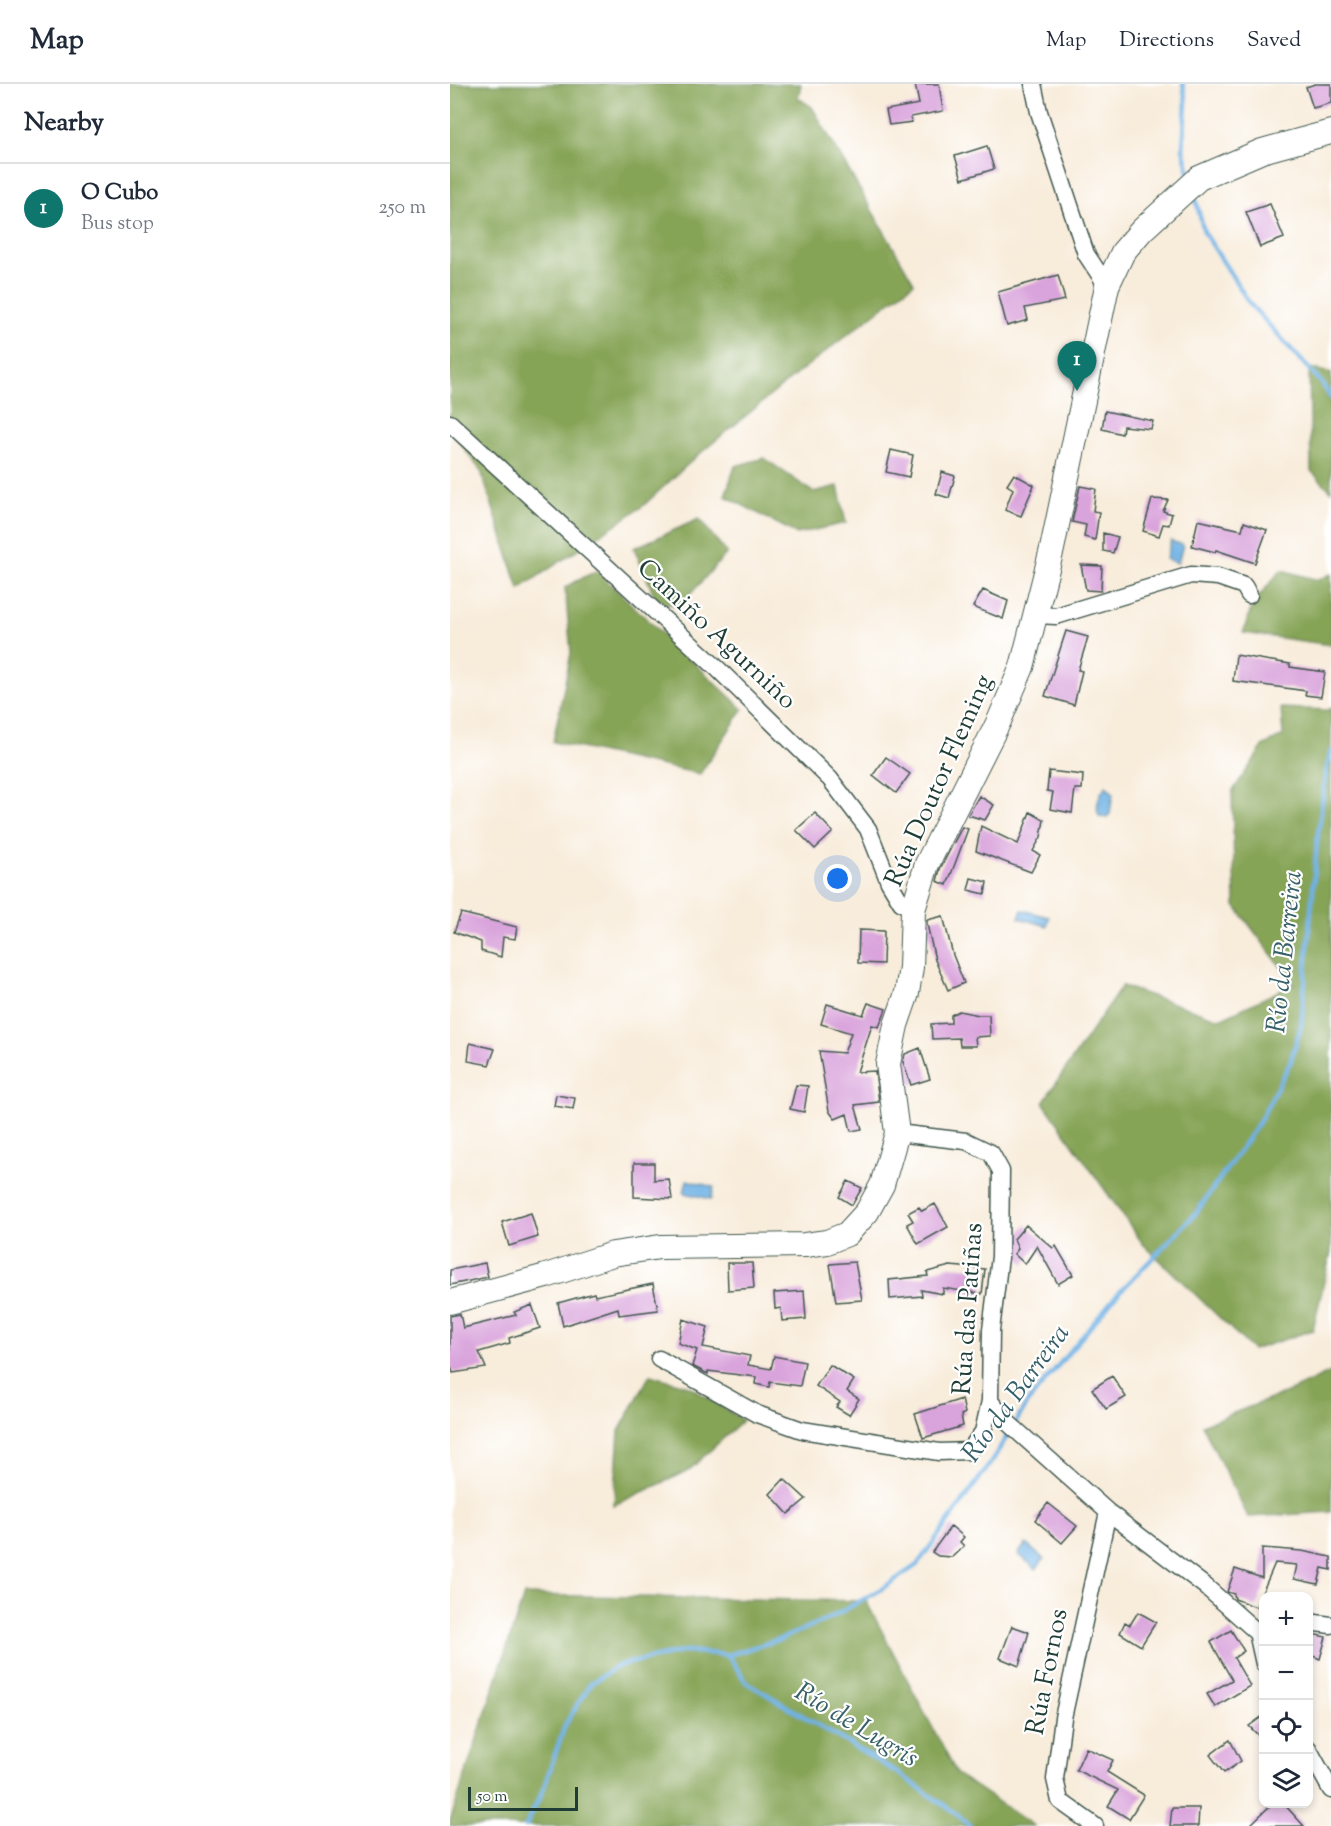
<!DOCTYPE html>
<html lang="en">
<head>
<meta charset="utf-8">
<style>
  body { margin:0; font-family:"Sorts Mill Goudy",serif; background:#f6f6f7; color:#1f2937 }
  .controls { position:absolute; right:18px; bottom:18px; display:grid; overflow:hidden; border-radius:12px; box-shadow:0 3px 9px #0003 }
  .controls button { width:54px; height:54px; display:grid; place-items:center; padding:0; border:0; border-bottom:2px solid #e0e1e3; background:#fff; color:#1f2937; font:30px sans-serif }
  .scale { position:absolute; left:18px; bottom:15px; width:110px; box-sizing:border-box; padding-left:6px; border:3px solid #1f3d34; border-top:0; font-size:16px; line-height:21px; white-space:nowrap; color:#1f3d34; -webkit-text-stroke:4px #fff; paint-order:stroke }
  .you { position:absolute; left:388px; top:795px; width:21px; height:21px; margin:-15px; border:4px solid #fff; border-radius:50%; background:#1a73e8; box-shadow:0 0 0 9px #1a73e833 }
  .badge { display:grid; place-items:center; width:39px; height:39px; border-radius:50%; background:#0f766e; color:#fff; font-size:20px; font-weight:700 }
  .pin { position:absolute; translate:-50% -50px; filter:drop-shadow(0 2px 3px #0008) }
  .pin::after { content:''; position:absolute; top:32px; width:21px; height:18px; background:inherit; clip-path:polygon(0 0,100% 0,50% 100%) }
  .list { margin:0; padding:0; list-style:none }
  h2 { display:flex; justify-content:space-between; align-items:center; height:78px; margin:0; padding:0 24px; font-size:26px }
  h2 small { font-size:20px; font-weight:400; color:#747a83 }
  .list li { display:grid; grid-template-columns:39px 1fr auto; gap:18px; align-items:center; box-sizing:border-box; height:90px; padding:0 24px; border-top:2px solid #e0e1e3 }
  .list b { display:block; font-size:22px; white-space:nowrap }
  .list p { margin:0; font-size:20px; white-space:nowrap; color:#747a83 }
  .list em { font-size:20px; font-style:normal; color:#747a83 }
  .icon { flex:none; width:33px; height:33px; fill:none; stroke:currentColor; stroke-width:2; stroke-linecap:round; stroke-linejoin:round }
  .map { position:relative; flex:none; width:881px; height:1742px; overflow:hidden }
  header { display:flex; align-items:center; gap:36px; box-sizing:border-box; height:84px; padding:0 30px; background:#fff; border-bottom:2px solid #e0e1e3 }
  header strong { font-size:28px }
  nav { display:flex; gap:33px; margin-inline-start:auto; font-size:21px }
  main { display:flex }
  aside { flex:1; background:#fff }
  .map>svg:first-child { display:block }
</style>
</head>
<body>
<header>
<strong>Map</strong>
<nav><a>Map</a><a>Directions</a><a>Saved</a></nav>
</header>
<main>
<aside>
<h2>Nearby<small></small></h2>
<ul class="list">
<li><span class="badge">1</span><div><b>O Cubo</b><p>Bus stop</p></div><em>250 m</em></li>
</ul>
</aside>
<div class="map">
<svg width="881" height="1742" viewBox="0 0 881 1742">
  <rect width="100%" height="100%" fill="#fff"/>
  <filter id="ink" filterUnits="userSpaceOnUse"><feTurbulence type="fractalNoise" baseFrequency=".0167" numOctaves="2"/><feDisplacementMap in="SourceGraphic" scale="12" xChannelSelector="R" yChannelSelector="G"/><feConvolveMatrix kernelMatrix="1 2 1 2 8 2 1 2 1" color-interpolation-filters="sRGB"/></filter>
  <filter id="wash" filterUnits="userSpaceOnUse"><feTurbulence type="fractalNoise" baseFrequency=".008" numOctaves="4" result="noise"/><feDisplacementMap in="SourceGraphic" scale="24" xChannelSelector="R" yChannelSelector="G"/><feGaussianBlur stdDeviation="1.35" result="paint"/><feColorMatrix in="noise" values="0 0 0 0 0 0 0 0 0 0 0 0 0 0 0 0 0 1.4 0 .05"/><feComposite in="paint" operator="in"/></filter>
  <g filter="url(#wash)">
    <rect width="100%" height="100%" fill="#f8ecda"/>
    <path fill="#86a457" stroke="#527046" stroke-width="1.5" d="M 0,0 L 351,0 L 348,14 L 362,23 L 464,199 L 343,293 L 247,372 L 193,422 L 69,505 L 31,387 L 0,345 Z
      M 859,284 L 881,289 L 881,407 L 861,387 Z
      M 314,374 L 363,408 L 388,402 L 396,439 L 347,450 L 275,412 L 285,382 Z
      M 249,435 L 277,469 L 229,523 L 206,516 L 184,464 Z
      M 831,486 L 868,496 L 881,490 L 881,561 L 793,549 L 803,519 Z
      M 146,487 L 293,625 L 250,690 L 103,658 L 121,569 L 115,503 Z
      M 831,624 L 879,626 L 881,624 L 881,1167 L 863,1246 L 803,1266 L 693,1160 L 593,1018 L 672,902 L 770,935 L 844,900 L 785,822 L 782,708 L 814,661 L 833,652 Z
      M 881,1288 L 881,1428 L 798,1433 L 752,1341 L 836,1309 Z
      M 200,1291 L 239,1302 L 293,1336 L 238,1387 L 164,1421 L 169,1347 Z
      M 74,1511 L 416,1517 L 507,1690 L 584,1742 L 0,1742 L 0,1737 Z"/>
    <path fill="#6fb2e5" stroke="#47788c" stroke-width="1.5" d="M 721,457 L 733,461 L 728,479 L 716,475 Z
      M 656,702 L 663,709 L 660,730 L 657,733 L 649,732 C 645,722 649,710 656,702 Z
      M 572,826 L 599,833 L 597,842 L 569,834 Z
      M 237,1096 L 264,1103 L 261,1115 L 234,1109 Z
      M 576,1460 L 594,1475 L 586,1485 L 568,1470 Z"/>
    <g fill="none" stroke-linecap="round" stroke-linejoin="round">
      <path stroke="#6fb2e5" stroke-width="4.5" d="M 733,0 L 736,18 L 733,65 L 740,92
        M 744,109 L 754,148 L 800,220 L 872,299 L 881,314
        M 565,1340 L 577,1319 L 665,1213 L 746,1129 L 808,1040 L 840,979 L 851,942 L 867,759 L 876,687 L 881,667
        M 278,1571 L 296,1598 L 448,1689 L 508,1731 L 520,1742
        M 76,1742 L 93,1706 L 115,1641 L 141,1599 L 170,1581 L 235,1567 L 278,1571 L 331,1555 L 380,1534 L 430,1506 L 467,1481 L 542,1377 L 560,1347"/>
    </g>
    <g id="blocks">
      <path fill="#d9a3db" d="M 465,0 L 489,0 L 493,27 L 461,33 L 462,38 L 439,41 L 436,26 L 469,20 Z
        M 865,0 L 881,0 L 881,19 L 863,24 L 856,3 Z
        M 537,62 L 544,85 L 512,95 L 505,72 Z
        M 820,120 L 834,154 L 810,163 L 796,128 Z
        M 608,191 L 615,216 L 575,224 L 578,236 L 557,242 L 548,208 Z
        M 655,327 L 703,337 L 701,345 L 673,342 L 672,350 L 652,345 Z
        M 441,366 L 463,371 L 459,393 L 436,388 Z
        M 492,388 L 505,392 L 499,414 L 486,410 Z
        M 564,390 L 584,401 L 571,432 L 555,426 L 563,405 L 557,401 Z
        M 630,402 L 646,405 L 643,427 L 649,428 L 645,456 L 634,453 L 636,441 L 622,438 Z
        M 702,415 L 718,416 L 713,427 L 722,430 L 719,441 L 713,440 L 709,452 L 693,447 Z
        M 748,436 L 792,446 L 794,438 L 817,446 L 805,479 L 766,466 L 765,468 L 742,462 Z
        M 653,449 L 668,453 L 663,469 L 653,467 Z
        M 631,481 L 652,482 L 651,507 L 636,506 Z
        M 533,506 L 558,517 L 553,535 L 523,523 Z
        M 616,547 L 638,553 L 628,586 L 632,587 L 624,621 L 595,612 Z
        M 786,571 L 840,580 L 840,583 L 875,588 L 871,613 L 855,611 L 856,607 L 783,597 Z
        M 436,673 L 460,690 L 446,709 L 423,691 Z
        M 599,687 L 633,691 L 632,705 L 625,705 L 622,729 L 600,725 L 603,708 L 597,707 Z
        M 529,712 L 544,721 L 535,736 L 518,731 Z
        M 580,728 L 594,736 L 591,753 L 583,767 L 590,771 L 581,788 L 526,767 L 531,742 L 568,760 Z
        M 365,729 L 383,748 L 365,765 L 346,746 Z
        M 512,743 L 518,745 L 497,801 L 487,797 L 490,785 Z
        M 521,794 L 537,798 L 535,810 L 518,806 Z
        M 11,829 L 67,843 L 65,855 L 53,853 L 51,873 L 31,867 L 31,858 L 4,848 Z
        M 493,832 L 503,871 L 514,899 L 498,906 L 485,876 L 477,840 L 477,836 Z
        M 409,846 L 434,847 L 433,880 L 408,879 Z
        M 418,919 L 436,925 L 429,943 L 422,941 L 407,988 L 425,987 L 429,1018 L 405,1021 L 412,1045 L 401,1047 L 397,1030 L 385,1035 L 379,1027 L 369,967 L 394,969 L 401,949 L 371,940 L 377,920 L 413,931 Z
        M 509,927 L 529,931 L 539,931 L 540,952 L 525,953 L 526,962 L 510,962 L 509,954 L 482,955 L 481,940 L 501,939 L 501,931 Z
        M 20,959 L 45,965 L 39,981 L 18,977 Z
        M 470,964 L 480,995 L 461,1001 L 453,978 L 455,970 Z
        M 346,1001 L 358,1002 L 354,1028 L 340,1025 Z
        M 106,1011 L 125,1014 L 123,1025 L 104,1022 Z
        M 184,1079 L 204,1079 L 204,1096 L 219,1095 L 222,1115 L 184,1113 Z
        M 398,1097 L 412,1104 L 402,1121 L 389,1113 Z
        M 485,1120 L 498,1143 L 468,1160 L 457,1140 L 463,1137 L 458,1129 L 469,1123 L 472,1127 Z
        M 81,1129 L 88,1153 L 59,1162 L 52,1138 Z
        M 576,1141 L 603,1164 L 606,1162 L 623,1191 L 608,1200 L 587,1162 L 575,1180 L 564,1170 L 568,1165 L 564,1155 Z
        M 405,1178 L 412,1216 L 386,1218 L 380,1180 Z
        M 35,1179 L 38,1193 L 0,1201 L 0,1186 Z
        M 277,1179 L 302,1179 L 304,1204 L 278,1206 Z
        M 500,1182 L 535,1185 L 532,1210 L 493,1204 L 493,1210 L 471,1206 L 472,1212 L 440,1215 L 439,1196 L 478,1192 L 477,1188 Z
        M 203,1200 L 208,1226 L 169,1231 L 168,1224 L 113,1242 L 108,1219 L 144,1209 L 145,1212 Z
        M 354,1207 L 356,1235 L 332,1237 L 331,1224 L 325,1225 L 324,1209 Z
        M 82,1221 L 90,1244 L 59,1254 L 60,1259 L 29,1268 L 36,1284 L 3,1289 L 0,1280 L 0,1232 L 10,1230 L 13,1244 L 66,1231 L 64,1228 Z
        M 233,1235 L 258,1243 L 253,1263 L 300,1272 L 298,1281 L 321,1285 L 324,1272 L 355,1278 L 350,1302 L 320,1298 L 319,1303 L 305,1300 L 306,1293 L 258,1287 L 258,1290 L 242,1282 L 247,1266 L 228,1259 Z
        M 380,1281 L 404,1296 L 397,1307 L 409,1315 L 399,1331 L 386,1323 L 390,1318 L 366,1302 Z
        M 662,1292 L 676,1313 L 656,1325 L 642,1305 Z
        M 512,1315 L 515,1329 L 511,1331 L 513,1342 L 473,1354 L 465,1330 Z
        M 334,1395 L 356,1415 L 338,1430 L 320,1410 Z
        M 598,1419 L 627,1442 L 612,1459 L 585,1436 Z
        M 501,1442 L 514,1453 L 510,1458 L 514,1462 L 502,1473 L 488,1472 L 482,1468 Z
        M 812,1464 L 852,1467 L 881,1473 L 881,1486 L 872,1484 L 868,1500 L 844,1495 L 847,1481 L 825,1479 L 806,1523 L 785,1515 L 784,1510 L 777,1508 L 785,1485 L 812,1494 Z
        M 688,1528 L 706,1538 L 691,1562 L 670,1549 L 675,1538 L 680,1541 Z
        M 562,1542 L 579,1548 L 569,1582 L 550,1574 Z
        M 781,1546 L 794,1567 L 784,1574 L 800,1602 L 765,1623 L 757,1610 L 782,1596 L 761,1558 Z
        M 858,1549 L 876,1553 L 870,1575 L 858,1570 Z
        M 813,1632 L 813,1656 L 799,1642 Z
        M 780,1656 L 791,1677 L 774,1689 L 760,1671 Z
        M 636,1664 L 663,1676 L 657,1688 L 694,1711 L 679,1735 L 658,1722 L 668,1706 L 626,1686 Z
        M 823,1719 L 833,1719 L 854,1742 L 799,1742 Z
        M 722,1724 L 749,1724 L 748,1742 L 720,1742 Z"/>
    </g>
  </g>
  <g filter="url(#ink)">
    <use href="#blocks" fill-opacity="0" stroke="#40574d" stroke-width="1.5"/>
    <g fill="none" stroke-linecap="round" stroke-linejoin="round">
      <g stroke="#40574d" stroke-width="19">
        <path id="minor" d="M 583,0 L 589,28 L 636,170 L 657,202
          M 0,339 L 268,585 L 380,695 L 418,745 L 439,798 L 451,818 L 463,826
          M 586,531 L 606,532 L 741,491 L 768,493 L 794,502 L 799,511
          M 209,1275 L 307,1330 L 352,1346 L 489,1368 L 519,1367 L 533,1348 L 540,1317 L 541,1246 L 550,1173 L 551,1087 L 541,1069 L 516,1057 L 447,1049
          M 540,1317 L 556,1337 L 658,1428 L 755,1502 L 807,1548 L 814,1580
          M 858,1538 L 881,1541
          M 858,1664 L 881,1706
          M 645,1742 L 610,1717 L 605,1695 L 613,1634 L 658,1428"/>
      </g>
      <g stroke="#40574d" stroke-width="26">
        <path id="secondary" d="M 0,1218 L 96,1192 L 163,1170 L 210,1163 L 355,1161 L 377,1158 L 397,1150 L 417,1128 L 432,1101 L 447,1049 L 438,980 L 446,941 L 457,909 L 461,883 L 463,826 L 477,780 L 549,637 L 572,583 L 602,465 L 657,202 L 673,168 L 692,146 L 749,94 L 812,67 L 881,48"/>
      </g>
      <use href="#minor" stroke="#fff" stroke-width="16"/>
      <use href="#secondary" stroke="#fff" stroke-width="24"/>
    </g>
  </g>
  <g text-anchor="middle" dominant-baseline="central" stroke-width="4.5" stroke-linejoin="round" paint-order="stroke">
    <g font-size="26" fill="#1f3d34" stroke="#fff">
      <text transform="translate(266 551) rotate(43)">Camiño Agurniño</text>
      <text transform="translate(490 697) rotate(-66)">Rúa Doutor Fleming</text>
      <text transform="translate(519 1225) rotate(-86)">Rúa das Patiñas</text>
      <text transform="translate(598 1588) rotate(-79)">Rúa Fornos</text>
    </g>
    <g font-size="27" font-style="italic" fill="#376069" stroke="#fff">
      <text transform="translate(836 868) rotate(-84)">Río da Barreira</text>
      <text transform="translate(567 1310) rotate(-54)">Río da Barreira</text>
      <text transform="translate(406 1642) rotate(31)">Río de Lugrís</text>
    </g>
  </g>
</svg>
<div class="controls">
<button>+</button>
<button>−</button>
<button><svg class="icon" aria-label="locate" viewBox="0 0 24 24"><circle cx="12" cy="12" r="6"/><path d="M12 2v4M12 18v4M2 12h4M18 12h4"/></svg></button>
<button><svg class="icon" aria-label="layers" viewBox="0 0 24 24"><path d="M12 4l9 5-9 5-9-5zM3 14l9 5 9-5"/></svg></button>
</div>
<div class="scale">50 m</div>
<div class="you"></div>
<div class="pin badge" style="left:627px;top:307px">1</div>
</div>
</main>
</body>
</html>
